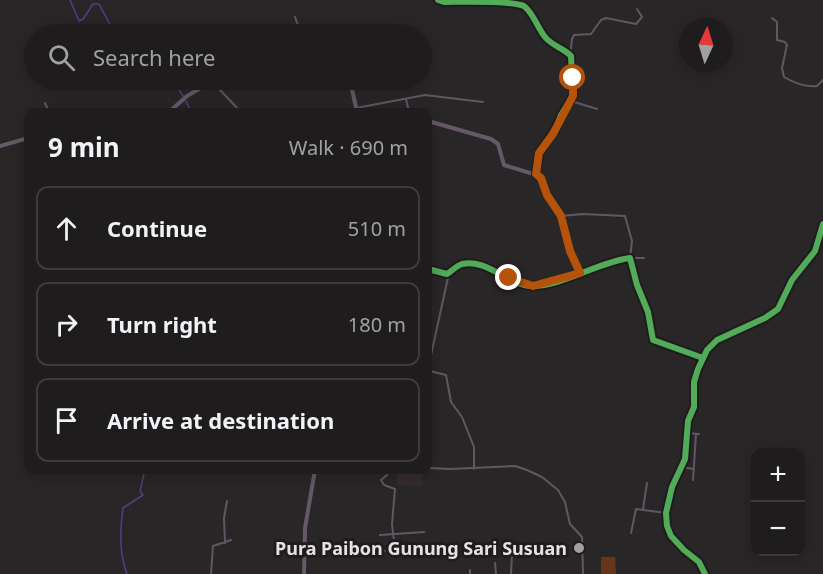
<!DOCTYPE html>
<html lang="en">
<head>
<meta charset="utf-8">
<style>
  body { margin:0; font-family:"Noto Sans",sans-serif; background:#2c292a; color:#f1f3f6 }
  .controls { position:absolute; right:18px; bottom:18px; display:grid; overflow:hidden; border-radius:12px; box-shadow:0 3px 15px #0003 }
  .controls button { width:54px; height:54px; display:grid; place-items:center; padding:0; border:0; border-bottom:2px solid #3c3a3b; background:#1f1c1d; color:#f1f3f6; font:30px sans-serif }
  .compass { position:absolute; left:679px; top:18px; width:54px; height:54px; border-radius:50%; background:#1f1c1d; box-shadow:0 3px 15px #0003; rotate:4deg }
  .stop { position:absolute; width:18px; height:18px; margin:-14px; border:4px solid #b45309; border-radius:50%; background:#fff }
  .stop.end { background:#b45309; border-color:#fff; box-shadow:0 2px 6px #0008 }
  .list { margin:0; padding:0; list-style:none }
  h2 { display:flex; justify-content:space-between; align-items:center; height:78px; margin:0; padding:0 24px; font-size:26px }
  h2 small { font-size:20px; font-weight:400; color:#a1a1a4 }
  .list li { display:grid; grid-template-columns:39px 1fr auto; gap:18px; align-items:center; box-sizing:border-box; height:84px; margin:0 12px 12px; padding:0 12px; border:2px solid #3c3a3b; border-radius:12px }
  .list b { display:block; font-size:22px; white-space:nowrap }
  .list em { font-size:20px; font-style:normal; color:#a1a1a4 }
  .icon { flex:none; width:33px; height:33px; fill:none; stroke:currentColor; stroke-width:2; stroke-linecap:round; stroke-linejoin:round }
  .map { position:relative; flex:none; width:823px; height:574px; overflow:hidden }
  .search { position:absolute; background:#1f1c1d; box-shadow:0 3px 15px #0003; left:24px; top:24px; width:408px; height:66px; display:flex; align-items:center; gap:15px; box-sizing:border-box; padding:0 21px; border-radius:33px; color:#a1a1a4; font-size:22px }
  .panel { position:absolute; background:#1f1c1d; box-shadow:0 3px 15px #0003; left:24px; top:108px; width:408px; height:366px; border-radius:12px }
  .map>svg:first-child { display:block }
</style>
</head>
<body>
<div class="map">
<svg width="823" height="574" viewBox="0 0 823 574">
  <rect width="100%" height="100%" fill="#292627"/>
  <path fill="#342b30" d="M 397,470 L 423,471 L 422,487 L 397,485 Z"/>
  <path fill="#653619" d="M 601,557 L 615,557 L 616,574 L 601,574 Z"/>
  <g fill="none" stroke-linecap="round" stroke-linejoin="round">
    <path stroke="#4c4285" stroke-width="1.5" d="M 70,0 L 79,21 L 83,19 L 93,4 L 99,4 L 113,30 L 118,34
      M 173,80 L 183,96
      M 186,101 L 191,112
      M 127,574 C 119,554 120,529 123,508 L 143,495 L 140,491 L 144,474 L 143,470"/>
    <path stroke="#615764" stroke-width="2" d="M 295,17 L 301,34
      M 772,18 L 777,22 L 777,40 L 785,42 L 787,45 L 782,68 L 784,77 C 794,83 806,87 817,86 L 823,80
      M 570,55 L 572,39 L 574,35 L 591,34 L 601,20 L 606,18 L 636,24 L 642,17 L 637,9
      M 215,80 L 220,90 L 241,112
      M 406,99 L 409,112
      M 571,101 L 597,109
      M 45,103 L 49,112
      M 356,108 L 425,95 L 483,102
      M 31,111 L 32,112
      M 561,216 L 583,214 L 625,216 L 632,241 L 630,258 L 644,258
      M 449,273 L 428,369 L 430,371 L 446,375 L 451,402 L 462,417 L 474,447 L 474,469
      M 687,433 L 699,434
      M 680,467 L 694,469
      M 428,468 L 450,469 L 515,466 L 527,470 L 542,477 L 558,490 L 565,502 L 570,524 L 582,537 L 583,574
      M 388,470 L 387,475 L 381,480 L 384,485 L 395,489 L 392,524 L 395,550
      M 693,480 L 696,434
      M 643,509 L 647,483
      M 631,533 L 636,509 L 666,513
      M 380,535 L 424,532
      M 225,543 L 224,518 L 227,501
      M 381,551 L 425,548
      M 495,563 L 496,574
      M 470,570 L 470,574
      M 211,574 L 213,546 L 231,540
      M 511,574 L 512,554"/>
    <path stroke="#655968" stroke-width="4" d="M 438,0 L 444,2 C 462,2 511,0 524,6 C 534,14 537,27 545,37 C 552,46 564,48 571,56 L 573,96 L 561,115 L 556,128 L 539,153 L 536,174
      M 350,80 L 357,112
      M 169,112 L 187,96 L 214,80
      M 428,121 L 491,139 L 498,144 L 504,165 L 540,176 L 547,195 L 561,216 L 570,251 L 580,273
      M 0,146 L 28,138
      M 428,269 L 447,274 C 452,271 456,266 462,264 C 486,258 508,285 532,286 C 563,286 598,262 630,258 L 637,285 L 648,312 L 653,340 L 703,358
      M 304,574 L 305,528 L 315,470
      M 705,574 L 699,562 L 684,550 L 671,536 L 667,526 L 666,513 L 672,487 L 685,459 L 688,421 L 694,407 L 694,382 L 698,369 L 707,350 L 717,340 L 765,318 L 778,309 L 792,280 L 815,251 L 823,224"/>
    <g stroke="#201c1e" stroke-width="10">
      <path id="cycleway" d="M 438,0 L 444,2 C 462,2 511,0 524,6 C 534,14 537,27 545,37 C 552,46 564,48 571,56 L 573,96 L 561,115 L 556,128 L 539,153 L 536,174
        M 428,269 L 447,274 C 452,271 456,266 462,264 C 486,258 508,285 532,286 C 563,286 598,262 630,258 L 637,285 L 648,312 L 653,340 L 703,358
        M 705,574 L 699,562 L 684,550 L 671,536 L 667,526 L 666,513 L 672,487 L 685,459 L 688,421 L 694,407 L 694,382 L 698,369 L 707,350 L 717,340 L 765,318 L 778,309 L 792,280 L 815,251 L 823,224"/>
    </g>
    <use href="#cycleway" stroke="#51ab58" stroke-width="6"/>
  </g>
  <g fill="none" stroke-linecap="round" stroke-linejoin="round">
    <path stroke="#b45309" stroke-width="8" d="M 509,278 L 533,286 L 580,273 L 570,251 L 561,216 L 547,195 L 541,178 L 536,174 L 539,153 L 553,134 L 573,96 L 573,78"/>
  </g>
  <circle fill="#a3a0a1" stroke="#201c1e" stroke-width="2" cx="579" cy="548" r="6"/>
  <g text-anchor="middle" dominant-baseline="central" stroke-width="6" stroke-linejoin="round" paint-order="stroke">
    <g font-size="18" font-weight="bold" fill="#e5e2e3" stroke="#201c1e" text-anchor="end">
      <text x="567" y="548">Pura Paibon Gunung Sari Susuan</text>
    </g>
  </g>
</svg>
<div class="controls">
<button>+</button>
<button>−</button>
</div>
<svg class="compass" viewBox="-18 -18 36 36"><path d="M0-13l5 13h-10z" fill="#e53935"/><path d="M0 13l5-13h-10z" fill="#a1a1a4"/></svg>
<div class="stop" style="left:573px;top:78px"></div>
<div class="stop end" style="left:509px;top:278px"></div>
<div class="search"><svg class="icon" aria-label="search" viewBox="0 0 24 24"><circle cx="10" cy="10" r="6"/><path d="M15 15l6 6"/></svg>Search here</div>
<section class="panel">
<h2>9 min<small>Walk · 690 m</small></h2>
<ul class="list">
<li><svg class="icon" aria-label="ahead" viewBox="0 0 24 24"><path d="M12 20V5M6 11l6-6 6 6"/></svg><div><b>Continue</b></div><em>510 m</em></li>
<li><svg class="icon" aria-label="right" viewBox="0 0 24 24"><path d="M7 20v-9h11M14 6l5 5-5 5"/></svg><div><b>Turn right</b></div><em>180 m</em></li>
<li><svg class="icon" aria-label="arrive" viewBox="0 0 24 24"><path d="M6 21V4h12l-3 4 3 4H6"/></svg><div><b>Arrive at destination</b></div></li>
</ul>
</section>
</div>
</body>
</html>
